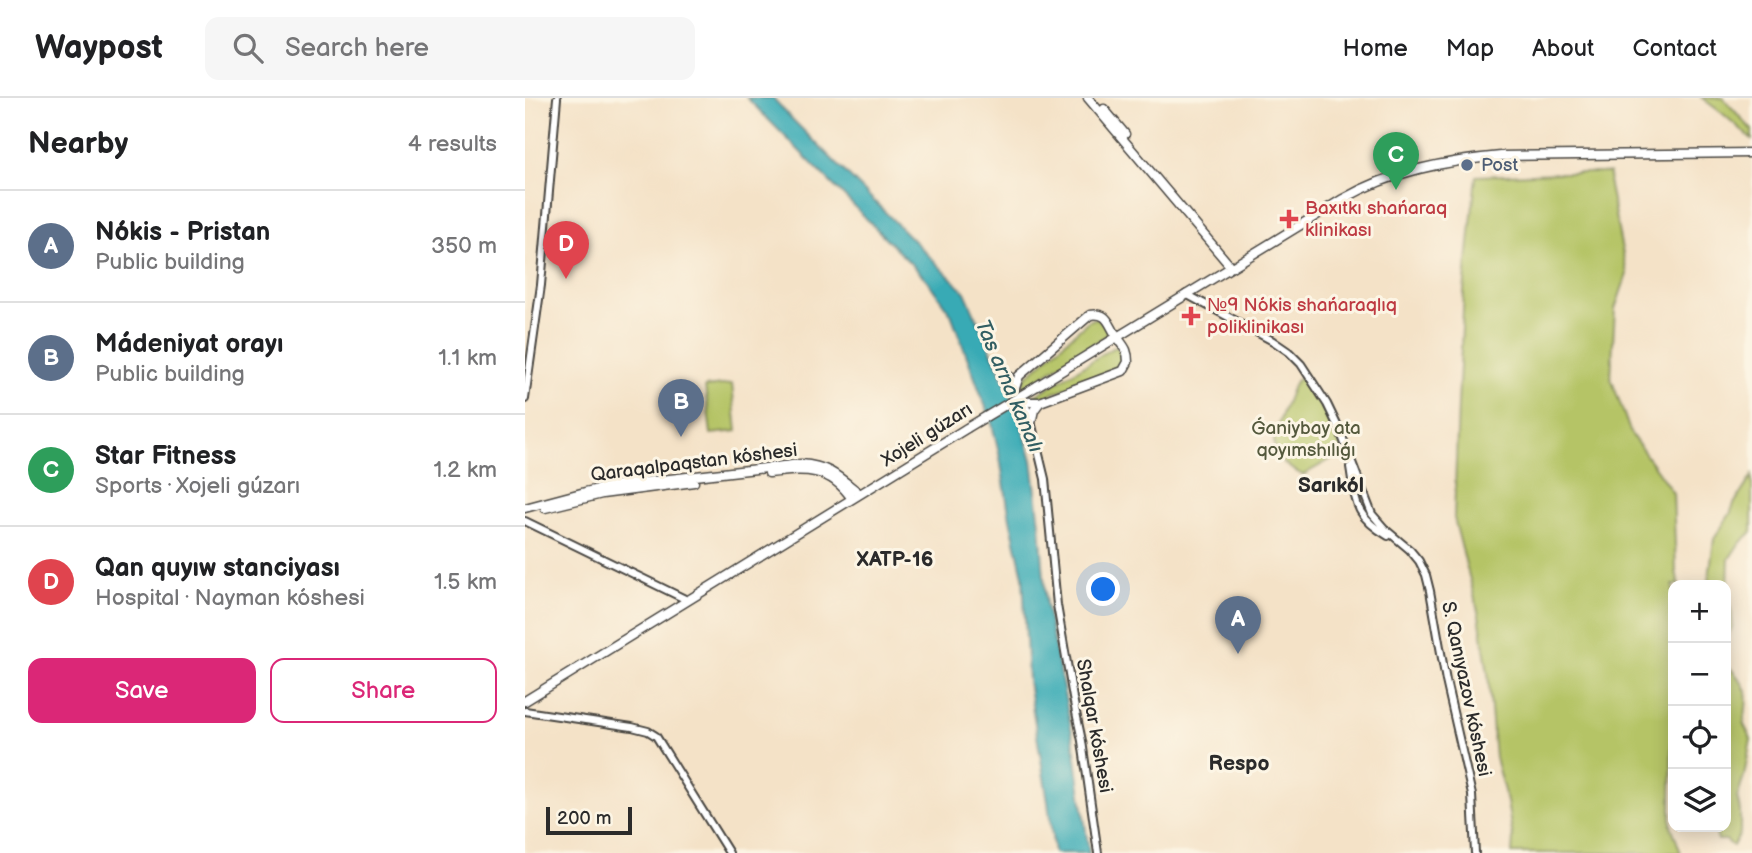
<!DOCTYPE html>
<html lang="en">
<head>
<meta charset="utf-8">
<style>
  body { margin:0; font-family:"Balsamiq Sans",sans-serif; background:#f6f6f6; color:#202124 }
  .controls { position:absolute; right:21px; bottom:21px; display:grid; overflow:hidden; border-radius:14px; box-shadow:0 4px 18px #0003 }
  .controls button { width:63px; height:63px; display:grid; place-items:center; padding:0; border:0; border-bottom:2px solid #e0e0e0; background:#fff; color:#202124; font:35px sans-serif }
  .scale { position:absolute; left:21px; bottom:18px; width:86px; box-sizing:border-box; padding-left:7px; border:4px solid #2b2b2b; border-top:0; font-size:19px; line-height:24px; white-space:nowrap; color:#2b2b2b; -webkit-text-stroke:5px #fcf5e5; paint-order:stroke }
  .you { position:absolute; left:579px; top:492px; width:24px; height:24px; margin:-18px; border:5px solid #fff; border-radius:50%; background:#1a73e8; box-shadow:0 0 0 10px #1a73e833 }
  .badge { display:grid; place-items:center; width:46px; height:46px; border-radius:50%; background:#db2777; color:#fff; font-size:23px; font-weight:700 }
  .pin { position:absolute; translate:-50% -58px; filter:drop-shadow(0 2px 4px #0008) }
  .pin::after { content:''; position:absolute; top:37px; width:24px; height:21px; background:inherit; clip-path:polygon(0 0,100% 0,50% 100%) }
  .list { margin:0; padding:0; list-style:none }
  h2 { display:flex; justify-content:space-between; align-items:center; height:91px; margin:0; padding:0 28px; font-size:30px }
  h2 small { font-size:23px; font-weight:400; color:#757577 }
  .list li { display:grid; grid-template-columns:46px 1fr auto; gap:21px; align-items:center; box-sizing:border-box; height:112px; padding:0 28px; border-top:2px solid #e0e0e0 }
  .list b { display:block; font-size:26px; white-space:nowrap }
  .list p { margin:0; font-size:23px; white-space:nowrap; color:#757577 }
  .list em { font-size:23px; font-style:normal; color:#757577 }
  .actions { display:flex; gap:14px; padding:21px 28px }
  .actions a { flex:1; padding:16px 0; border:2px solid #db2777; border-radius:14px; text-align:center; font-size:24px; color:#db2777 }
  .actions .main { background:#db2777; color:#fff }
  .icon { flex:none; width:38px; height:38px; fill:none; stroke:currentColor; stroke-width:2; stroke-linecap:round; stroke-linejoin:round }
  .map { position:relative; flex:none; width:1227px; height:755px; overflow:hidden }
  header { display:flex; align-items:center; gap:42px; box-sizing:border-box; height:98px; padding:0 35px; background:#fff; border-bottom:2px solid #e0e0e0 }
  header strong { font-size:33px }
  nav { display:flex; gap:38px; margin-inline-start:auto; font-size:24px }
  .search { width:490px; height:63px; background:#f6f6f6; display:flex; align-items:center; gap:18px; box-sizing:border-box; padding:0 24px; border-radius:14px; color:#757577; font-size:26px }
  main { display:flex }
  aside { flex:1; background:#fff }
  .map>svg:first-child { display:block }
</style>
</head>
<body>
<header>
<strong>Waypost</strong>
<div class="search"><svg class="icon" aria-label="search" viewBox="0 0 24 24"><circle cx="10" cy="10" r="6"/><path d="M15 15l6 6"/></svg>Search here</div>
<nav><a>Home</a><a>Map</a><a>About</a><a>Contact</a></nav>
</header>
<main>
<aside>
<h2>Nearby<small>4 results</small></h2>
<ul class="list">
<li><span class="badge" style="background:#5c6f8a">A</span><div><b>Nókis - Pristan</b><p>Public building</p></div><em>350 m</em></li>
<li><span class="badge" style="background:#5c6f8a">B</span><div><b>Mádeniyat orayı</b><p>Public building</p></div><em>1.1 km</em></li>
<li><span class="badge" style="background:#2e9e5b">C</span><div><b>Star Fitness</b><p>Sports · Xojeli gúzarı</p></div><em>1.2 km</em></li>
<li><span class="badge" style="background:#e0444e">D</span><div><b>Qan quyıw stanciyası</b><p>Hospital · Nayman kóshesi</p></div><em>1.5 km</em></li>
</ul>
<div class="actions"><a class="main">Save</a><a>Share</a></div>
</aside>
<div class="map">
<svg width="1227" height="755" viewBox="0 0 1227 755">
  <rect width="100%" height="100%" fill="#fcf5e5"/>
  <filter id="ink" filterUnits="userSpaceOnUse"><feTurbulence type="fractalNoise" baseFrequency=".0143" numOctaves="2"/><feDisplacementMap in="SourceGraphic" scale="14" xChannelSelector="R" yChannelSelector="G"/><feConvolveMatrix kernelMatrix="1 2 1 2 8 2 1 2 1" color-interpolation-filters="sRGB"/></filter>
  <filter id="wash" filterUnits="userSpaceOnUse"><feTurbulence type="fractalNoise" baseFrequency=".00686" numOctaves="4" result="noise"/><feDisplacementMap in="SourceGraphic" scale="28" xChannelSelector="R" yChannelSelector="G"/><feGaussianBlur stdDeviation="1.57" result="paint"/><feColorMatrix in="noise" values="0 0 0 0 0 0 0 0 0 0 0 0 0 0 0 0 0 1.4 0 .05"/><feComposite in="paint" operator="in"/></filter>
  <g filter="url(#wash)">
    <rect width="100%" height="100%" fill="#f4e2c7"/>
    <path fill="#b5c466" stroke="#707848" stroke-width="2" d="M 1177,0 L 1198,0 L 1227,32 L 1227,41 L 1197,15 Z
      M 1034,75 L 1085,75 L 1084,88 L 1102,176 L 1090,211 L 1086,280 L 1106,336 L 1148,395 L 1151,473 L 1154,487 L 1148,487 L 1146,727 L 1156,755 L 987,755 L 988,740 L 982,704 L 970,660 L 963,575 L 954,517 L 929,420 L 933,306 L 939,193 L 951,78 Z
      M 571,220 L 580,227 L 583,234 L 581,238 L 497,291 L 500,280 L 563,223 Z
      M 589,249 C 597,250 598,254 599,262 L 593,270 L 513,301 L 503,302 Z
      M 777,278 L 812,332 L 817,355 L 778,377 C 765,371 749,361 749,344 C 748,335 765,297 769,285 Z
      M 207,286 L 212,333 L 186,336 L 180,289 Z
      M 1227,378 L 1227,434 L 1214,446 L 1204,461 L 1203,490 L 1208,528 L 1201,541 L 1201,487 L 1183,487 L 1189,441 L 1205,416 L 1209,406 Z
      M 1205,570 C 1227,593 1222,598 1219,627 L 1226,641 L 1219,678 L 1212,699 L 1215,713 L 1215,735 L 1208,748 L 1201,742 L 1193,742 L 1189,729 L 1201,729 L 1201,578 Z"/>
    <path fill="#39aab5" stroke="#326a70" stroke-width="2" d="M 222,0 L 248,0 L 266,20 L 440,194 L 483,291 L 497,328 L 507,362 L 515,426 L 521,506 L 548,639 L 564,755 L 529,755 L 523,704 L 503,583 L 498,478 L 485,421 L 475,360 L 467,326 L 426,216 L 401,181 Z"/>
  </g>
  <g filter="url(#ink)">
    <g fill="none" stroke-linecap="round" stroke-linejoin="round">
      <g stroke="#494642" stroke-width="10">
        <path id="secondary" d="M 661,196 L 748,243 L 764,254 L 776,266 L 802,306 L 815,333 L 847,416 L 860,431 L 885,452 L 894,463 L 901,477 L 905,493 L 921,583 L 947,697 L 950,755
          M 485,278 L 490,290
          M 0,301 L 16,187 L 32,0
          M 498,302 L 504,315 L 520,381 L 532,507 L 548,600 L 557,643 L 573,755
          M 825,369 C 831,405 829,418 863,438
          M 0,423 L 162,502
          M 0,613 L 107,629 L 123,633 L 131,638 L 204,755"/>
      </g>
      <g stroke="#494642" stroke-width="11">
        <path id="primary" d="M 563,0 L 706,169
          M 579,11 L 600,36
          M 512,288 L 818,101 C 867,73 920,63 976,58 L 1227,55
          M 490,290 L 494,278 L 565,217 C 583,214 583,225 591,237 C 598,248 603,250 603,264 L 598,273 L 515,304 L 505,304 L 498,302
          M 506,325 L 509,312 L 515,304
          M 244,375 C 279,371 305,368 327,401
          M 0,410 L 60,394 L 92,387 L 276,366 C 304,368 314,379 335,396
          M 20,410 L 77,396 L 169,384
          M 0,603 L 442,330"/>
      </g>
      <use href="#secondary" stroke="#fff" stroke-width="6"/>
      <use href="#primary" stroke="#fff" stroke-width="8"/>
      <g stroke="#494642" stroke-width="11" stroke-linecap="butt">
        <path id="primary-bridge" d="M 442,330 L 512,288"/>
      </g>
      <use href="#primary-bridge" stroke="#fff" stroke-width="8"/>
    </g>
  </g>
  <circle fill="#5c6f8a" stroke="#fcf5e5" stroke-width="2.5" cx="942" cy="67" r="7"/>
  <g fill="#e0444e" stroke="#fcf5e5" stroke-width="2.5">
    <path d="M760.5 110.5h7v7h7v7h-7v7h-7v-7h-7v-7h7z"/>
    <path d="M662.5 207.5h7v7h7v7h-7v7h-7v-7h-7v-7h7z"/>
  </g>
  <g text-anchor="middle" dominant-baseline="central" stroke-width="6" stroke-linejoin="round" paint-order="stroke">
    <g font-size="19" fill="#4e5e75" stroke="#fcf5e5" text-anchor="start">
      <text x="956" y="67">Post</text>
    </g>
    <g font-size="19" fill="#be3a42" stroke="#fcf5e5" text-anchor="start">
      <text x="780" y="110">Baxıtkı shańaraq<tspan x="780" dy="22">klinikası</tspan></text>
      <text x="682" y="207">№9 Nókis shańaraqlıq<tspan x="682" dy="22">poliklinikası</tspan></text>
    </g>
    <g font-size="19" fill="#54593d" stroke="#fcf5e5">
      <text x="781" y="330">Ǵaniybay ata<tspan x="781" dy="22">qoyımshılıǵı</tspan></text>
    </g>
    <g font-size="19" fill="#2b2b2b" stroke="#fcf5e5">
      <text transform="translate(402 337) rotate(-32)">Xojeli gúzarı</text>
      <text transform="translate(169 365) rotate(-7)">Qaraqalpaqstan kóshesi</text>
      <text transform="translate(941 591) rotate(78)">S. Qanıyazov kóshesi</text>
      <text transform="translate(569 628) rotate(80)">Shalqar kóshesi</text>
    </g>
    <g font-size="21" font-style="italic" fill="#315e62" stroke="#fcf5e5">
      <text transform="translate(484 288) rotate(67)">Tas arna kanalı</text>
    </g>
    <g font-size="21" font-weight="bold" fill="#2b2b2b" stroke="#fcf5e5">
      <text x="806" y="387">Sarıkól</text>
      <text x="370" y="461">XATP-16</text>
      <text x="714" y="665">Respo</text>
    </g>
  </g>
</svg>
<div class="controls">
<button>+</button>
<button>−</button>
<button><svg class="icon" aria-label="locate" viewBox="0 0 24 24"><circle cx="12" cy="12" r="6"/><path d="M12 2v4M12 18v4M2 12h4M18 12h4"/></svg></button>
<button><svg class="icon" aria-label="layers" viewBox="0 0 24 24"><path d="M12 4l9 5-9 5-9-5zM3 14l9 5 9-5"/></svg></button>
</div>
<div class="scale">200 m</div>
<div class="you"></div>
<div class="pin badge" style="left:713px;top:556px;background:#5c6f8a">A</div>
<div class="pin badge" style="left:156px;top:339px;background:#5c6f8a">B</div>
<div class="pin badge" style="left:871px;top:92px;background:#2e9e5b">C</div>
<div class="pin badge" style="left:41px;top:181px;background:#e0444e">D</div>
</div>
</main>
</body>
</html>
